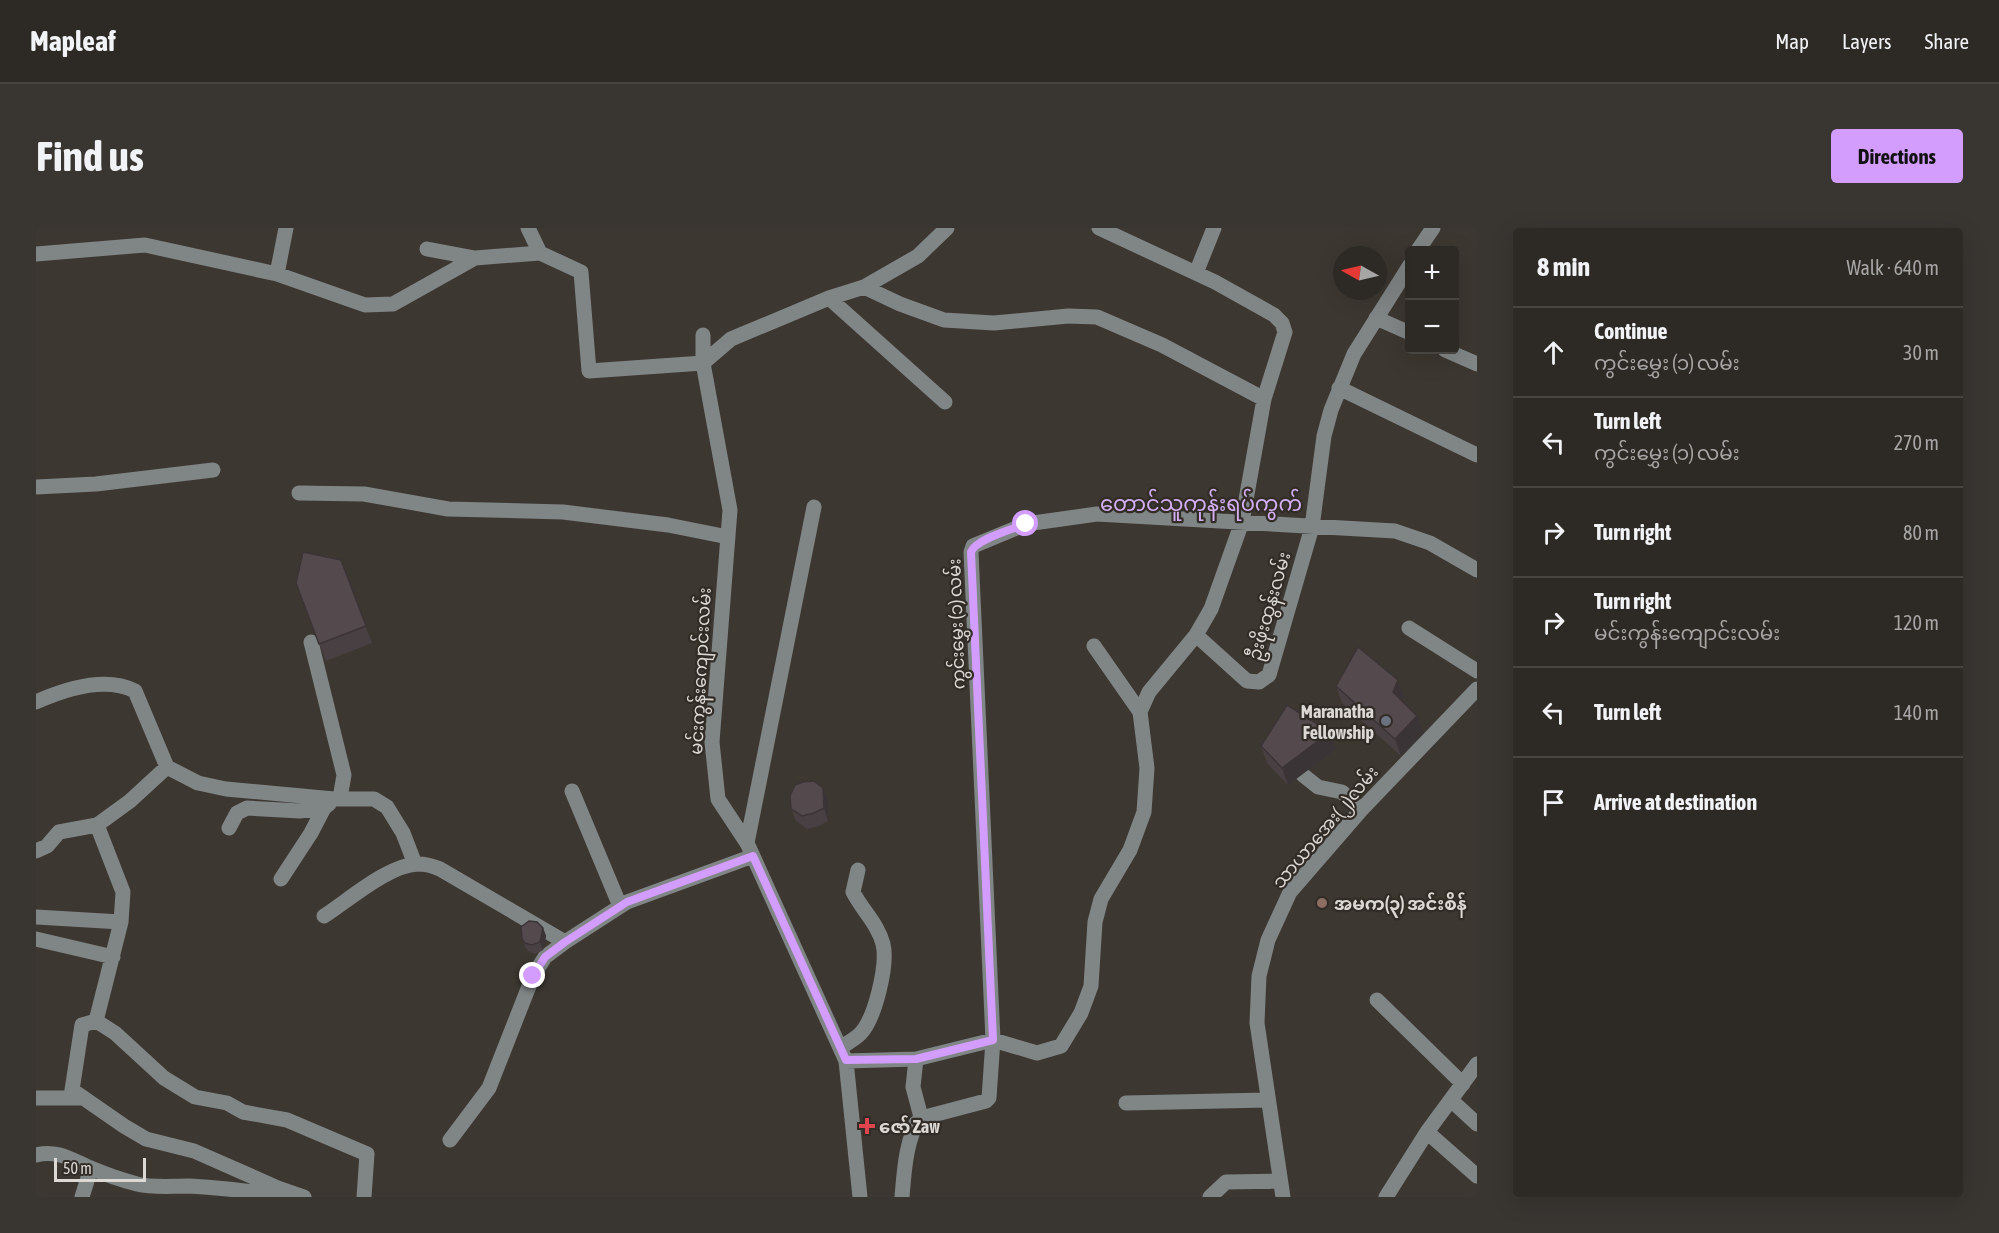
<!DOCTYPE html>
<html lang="en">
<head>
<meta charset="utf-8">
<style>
  body { margin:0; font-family:"Asap Condensed","Noto Sans Myanmar",sans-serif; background:#393531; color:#f1f3f6 }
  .controls { position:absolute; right:18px; top:18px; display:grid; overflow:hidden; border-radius:6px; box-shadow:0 6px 24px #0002 }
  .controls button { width:54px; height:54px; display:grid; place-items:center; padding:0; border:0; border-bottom:2px solid #484541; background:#2d2924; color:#f1f3f6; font:30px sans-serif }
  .compass { position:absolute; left:1297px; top:18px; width:54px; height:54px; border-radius:50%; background:#2d2924; box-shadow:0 6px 24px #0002; rotate:278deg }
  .scale { position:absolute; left:18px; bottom:15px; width:92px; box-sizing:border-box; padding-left:6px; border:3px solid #dcd8d4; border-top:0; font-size:16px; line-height:21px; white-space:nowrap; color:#dcd8d4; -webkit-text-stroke:4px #322c26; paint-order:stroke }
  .stop { position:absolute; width:18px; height:18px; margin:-14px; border:4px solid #d29dfd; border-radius:50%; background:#fff }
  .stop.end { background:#d29dfd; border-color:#fff; box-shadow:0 2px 6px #0008 }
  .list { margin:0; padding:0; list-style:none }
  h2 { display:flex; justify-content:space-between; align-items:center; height:78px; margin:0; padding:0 24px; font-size:26px }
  h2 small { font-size:20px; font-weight:400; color:#a7a6a6 }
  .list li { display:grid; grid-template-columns:39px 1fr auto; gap:18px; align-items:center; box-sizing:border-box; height:90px; padding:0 24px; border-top:2px solid #484541 }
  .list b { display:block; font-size:22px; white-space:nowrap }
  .list p { margin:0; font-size:20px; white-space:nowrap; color:#a7a6a6 }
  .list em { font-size:20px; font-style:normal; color:#a7a6a6 }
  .icon { flex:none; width:33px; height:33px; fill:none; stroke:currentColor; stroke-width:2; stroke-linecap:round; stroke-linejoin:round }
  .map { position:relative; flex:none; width:1441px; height:969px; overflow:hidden; border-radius:6px }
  header { display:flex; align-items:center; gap:36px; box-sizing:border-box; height:84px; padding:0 30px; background:#2d2924; border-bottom:2px solid #484541 }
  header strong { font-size:28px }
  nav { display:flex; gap:33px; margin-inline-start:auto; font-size:21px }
  .intro { display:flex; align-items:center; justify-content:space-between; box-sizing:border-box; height:144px; padding:0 36px }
  h1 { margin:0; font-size:42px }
  .button { padding:15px 27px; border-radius:6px; background:#d29dfd; color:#111; font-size:21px; font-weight:700 }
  main { display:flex; gap:36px; padding:0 36px }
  aside { flex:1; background:#2d2924; border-radius:6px; box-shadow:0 6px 24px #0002 }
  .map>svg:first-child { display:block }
</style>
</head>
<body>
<header>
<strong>Mapleaf</strong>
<nav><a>Map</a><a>Layers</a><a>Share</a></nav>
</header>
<div class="intro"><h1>Find us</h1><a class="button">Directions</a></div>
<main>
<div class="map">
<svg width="1441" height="969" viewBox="0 0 1441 969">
  <rect width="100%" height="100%" fill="#3c3730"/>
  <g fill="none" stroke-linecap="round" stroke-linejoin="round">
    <path stroke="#808586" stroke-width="15" d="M 391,21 L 439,30
      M 1382,22 L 1397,0
      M 504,25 L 545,44 L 553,143 L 667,135 L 695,111 L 793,70 L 828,59 L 882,28 L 911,0
      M 0,26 L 109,17 L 241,46 L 329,77 L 357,76 L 439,30 L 504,25 L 492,0
      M 1160,45 L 1178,0
      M 241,46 L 250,0
      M 828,59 L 864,76 L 908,92 L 958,95 L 1032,88 L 1061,89 L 1126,117 L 1228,171
      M 793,70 L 909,174
      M 1340,90 L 1374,105
      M 667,107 L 667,135 L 694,282 L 676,514 L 682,571 L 711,615 L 810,833 L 824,969
      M 1409,122 L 1441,136
      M 1303,160 L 1441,227
      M 0,259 L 60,256 L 177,242
      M 263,265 L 328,266 L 412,281 L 527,284 L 632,297 L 692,309
      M 1373,400 L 1441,443
      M 1160,407 L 1211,453 L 1223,454 L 1233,447 L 1276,299 L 1288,208 L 1295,182 L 1318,126 L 1374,37
      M 275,414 L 308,547 L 304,570
      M 1058,418 L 1104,484
      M 0,474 C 29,461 69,448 99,463 L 131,539 L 162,555 L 190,561 L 298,571 L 338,571 L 351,579 L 367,605 L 379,636
      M 1267,547 L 1282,559 L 1306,564 L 1325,582
      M 536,563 L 584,678
      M 61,597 L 87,664 L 85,694
      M 193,600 L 201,585 L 211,580 L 264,583 L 288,580
      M 711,615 L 778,279
      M 0,623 L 11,618 L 23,604 L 61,597 L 94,573 L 131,539
      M 245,651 L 275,605 L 288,580 L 293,576
      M 288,688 C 313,672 352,637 382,636 C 390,636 397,638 404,641 L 529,714
      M 0,689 L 85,694 L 60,793
      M 0,711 L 77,729
      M 1341,772 L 1427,856
      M 805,820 C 811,815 819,811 824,806 C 839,791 852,737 847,716 C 842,696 826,682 817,664 L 822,642
      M 810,833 L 880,831
      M 0,870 L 48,870
      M 1415,872 L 1441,896
      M 1090,875 L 1231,872
      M 880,895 L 893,888 L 950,873 L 953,870 L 957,812 L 935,324 L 937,318 L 990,296 L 1061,286 L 1359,303 L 1394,315 L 1441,342
      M 1391,904 L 1441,948
      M 414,912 L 453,860 L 497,748 L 509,729 L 529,714 L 591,674 L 717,628
      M 0,927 C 22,921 37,933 57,941 C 71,947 86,952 101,956 C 118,960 134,958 152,958 C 181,959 210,963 240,967
      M 46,969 L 55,940
      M 268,969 L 242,960 L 158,923 L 110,911 L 88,898 L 36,862 L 46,797 L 60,793 L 79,805 L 128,850 L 159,869 L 191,875 L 207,884 L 251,892 L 331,926 L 328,969
      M 866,969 C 868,945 870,908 885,889 L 877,859 L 880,831 L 957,812 L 1001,825 L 1025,818 L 1045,785 L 1055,758 L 1059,694 L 1065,671 L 1094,622 L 1108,584 L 1111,540 L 1104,484 L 1113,464 L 1160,407 L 1175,381 L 1206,294 L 1228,171 L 1249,104 L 1246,95 L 1238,87 L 1179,54 L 1063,0
      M 1174,969 L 1190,954 L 1244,953
      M 1247,969 L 1221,795 L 1223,748 L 1232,712 L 1254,664 L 1325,582 L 1441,461
      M 1350,969 L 1391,904 L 1441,836"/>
  </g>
  <path fill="#484043" d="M 305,332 L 336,415 L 290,433 L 260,355 Z
    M 1362,452 L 1368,469 L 1366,473 L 1388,505 L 1365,528 L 1306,475 L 1300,458 Z
    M 1294,504 L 1300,521 L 1252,557 L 1231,535 L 1225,518 Z
    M 792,573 L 792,593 L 783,598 L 771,601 L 760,593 L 755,581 Z
    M 507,700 L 510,708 L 507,722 L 499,726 L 492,723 L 489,719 L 486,711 Z"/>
  <path fill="#3b3437" d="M 1362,452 L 1368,469 L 1363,481 L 1357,464 Z
    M 1381,488 L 1388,505 L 1365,528 L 1359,511 Z
    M 1294,504 L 1300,521 L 1252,557 L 1246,540 Z
    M 787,560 L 792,573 L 792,593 L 788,580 Z
    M 507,700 L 510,708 L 507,722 L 504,714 Z"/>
  <path fill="#544a4e" stroke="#3b3437" stroke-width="1.5" d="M 267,324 L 305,332 L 330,398 L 283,416 L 260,355 Z
    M 1322,419 L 1362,452 L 1357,464 L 1381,488 L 1359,511 L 1300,458 Z
    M 1251,477 L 1294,504 L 1246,540 L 1225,518 Z
    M 778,553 L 787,560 L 788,580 L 778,585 L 766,588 L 755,581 L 754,568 L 759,557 L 767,554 Z
    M 493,693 L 501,694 L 507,700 L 504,714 L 496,717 L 489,715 L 486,711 L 485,699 Z"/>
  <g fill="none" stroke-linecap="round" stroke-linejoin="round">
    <path stroke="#d29dfd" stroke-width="8" d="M 497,748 L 509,729 L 529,714 L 591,674 L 717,628 L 810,832 L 880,831 L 957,812 L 935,324 C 940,311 977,301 990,296"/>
  </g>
  <circle fill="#6b7280" stroke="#322c26" stroke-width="2" cx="1350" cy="493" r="6"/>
  <circle fill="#8d6e63" stroke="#322c26" stroke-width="2" cx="1286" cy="675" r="6"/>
  <path fill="#e0444e" stroke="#322c26" stroke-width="2" d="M828 889h6v6h6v6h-6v6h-6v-6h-6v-6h6z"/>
  <g text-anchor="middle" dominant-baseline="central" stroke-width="4.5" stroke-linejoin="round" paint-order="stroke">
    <g font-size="18" fill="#dcd8d4" stroke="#322c26">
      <text transform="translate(1233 378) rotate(-74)">ဦးဖိုးထွန်းလမ်း</text>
      <text transform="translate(920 396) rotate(-92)">ကွင်းမွှေး (၁) လမ်း</text>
      <text transform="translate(664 443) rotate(-87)">မင်းကွန်းကျောင်းလမ်း</text>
      <text transform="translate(1289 599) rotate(-50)">သာယာအေး(၂)လမ်း</text>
    </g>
    <g font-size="18" font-weight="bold" fill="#dcd8d4" stroke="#322c26" text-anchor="start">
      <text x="1338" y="483" text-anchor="end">Maranatha<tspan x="1338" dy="21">Fellowship</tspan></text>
      <text x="1298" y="675">အမက(၃) အင်းစိန်</text>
      <text x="843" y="898">ဇော် Zaw</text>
    </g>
    <g font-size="21" fill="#d3aff2" stroke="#322c26">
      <text x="1165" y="275">တောင်သူကုန်းရပ်ကွက်</text>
    </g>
  </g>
</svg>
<div class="controls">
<button>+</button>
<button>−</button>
</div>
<svg class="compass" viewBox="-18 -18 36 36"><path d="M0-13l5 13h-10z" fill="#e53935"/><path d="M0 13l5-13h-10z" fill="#a7a6a6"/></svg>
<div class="scale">50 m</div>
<div class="stop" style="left:990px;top:296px"></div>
<div class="stop end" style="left:497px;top:748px"></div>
</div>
<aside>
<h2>8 min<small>Walk · 640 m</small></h2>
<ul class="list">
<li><svg class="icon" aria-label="ahead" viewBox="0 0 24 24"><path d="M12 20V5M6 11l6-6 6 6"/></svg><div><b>Continue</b><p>ကွင်းမွှေး (၁) လမ်း</p></div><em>30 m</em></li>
<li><svg class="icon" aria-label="left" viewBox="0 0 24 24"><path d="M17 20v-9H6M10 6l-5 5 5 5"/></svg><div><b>Turn left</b><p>ကွင်းမွှေး (၁) လမ်း</p></div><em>270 m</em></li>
<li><svg class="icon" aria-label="right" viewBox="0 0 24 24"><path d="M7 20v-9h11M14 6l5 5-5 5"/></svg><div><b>Turn right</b></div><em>80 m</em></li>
<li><svg class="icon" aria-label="right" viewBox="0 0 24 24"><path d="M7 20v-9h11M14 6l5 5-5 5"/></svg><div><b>Turn right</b><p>မင်းကွန်းကျောင်းလမ်း</p></div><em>120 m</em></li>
<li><svg class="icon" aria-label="left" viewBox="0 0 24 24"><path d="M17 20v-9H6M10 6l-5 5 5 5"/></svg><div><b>Turn left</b></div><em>140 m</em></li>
<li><svg class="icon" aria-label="arrive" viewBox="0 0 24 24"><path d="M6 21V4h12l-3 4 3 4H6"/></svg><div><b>Arrive at destination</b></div></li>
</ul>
</aside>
</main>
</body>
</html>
